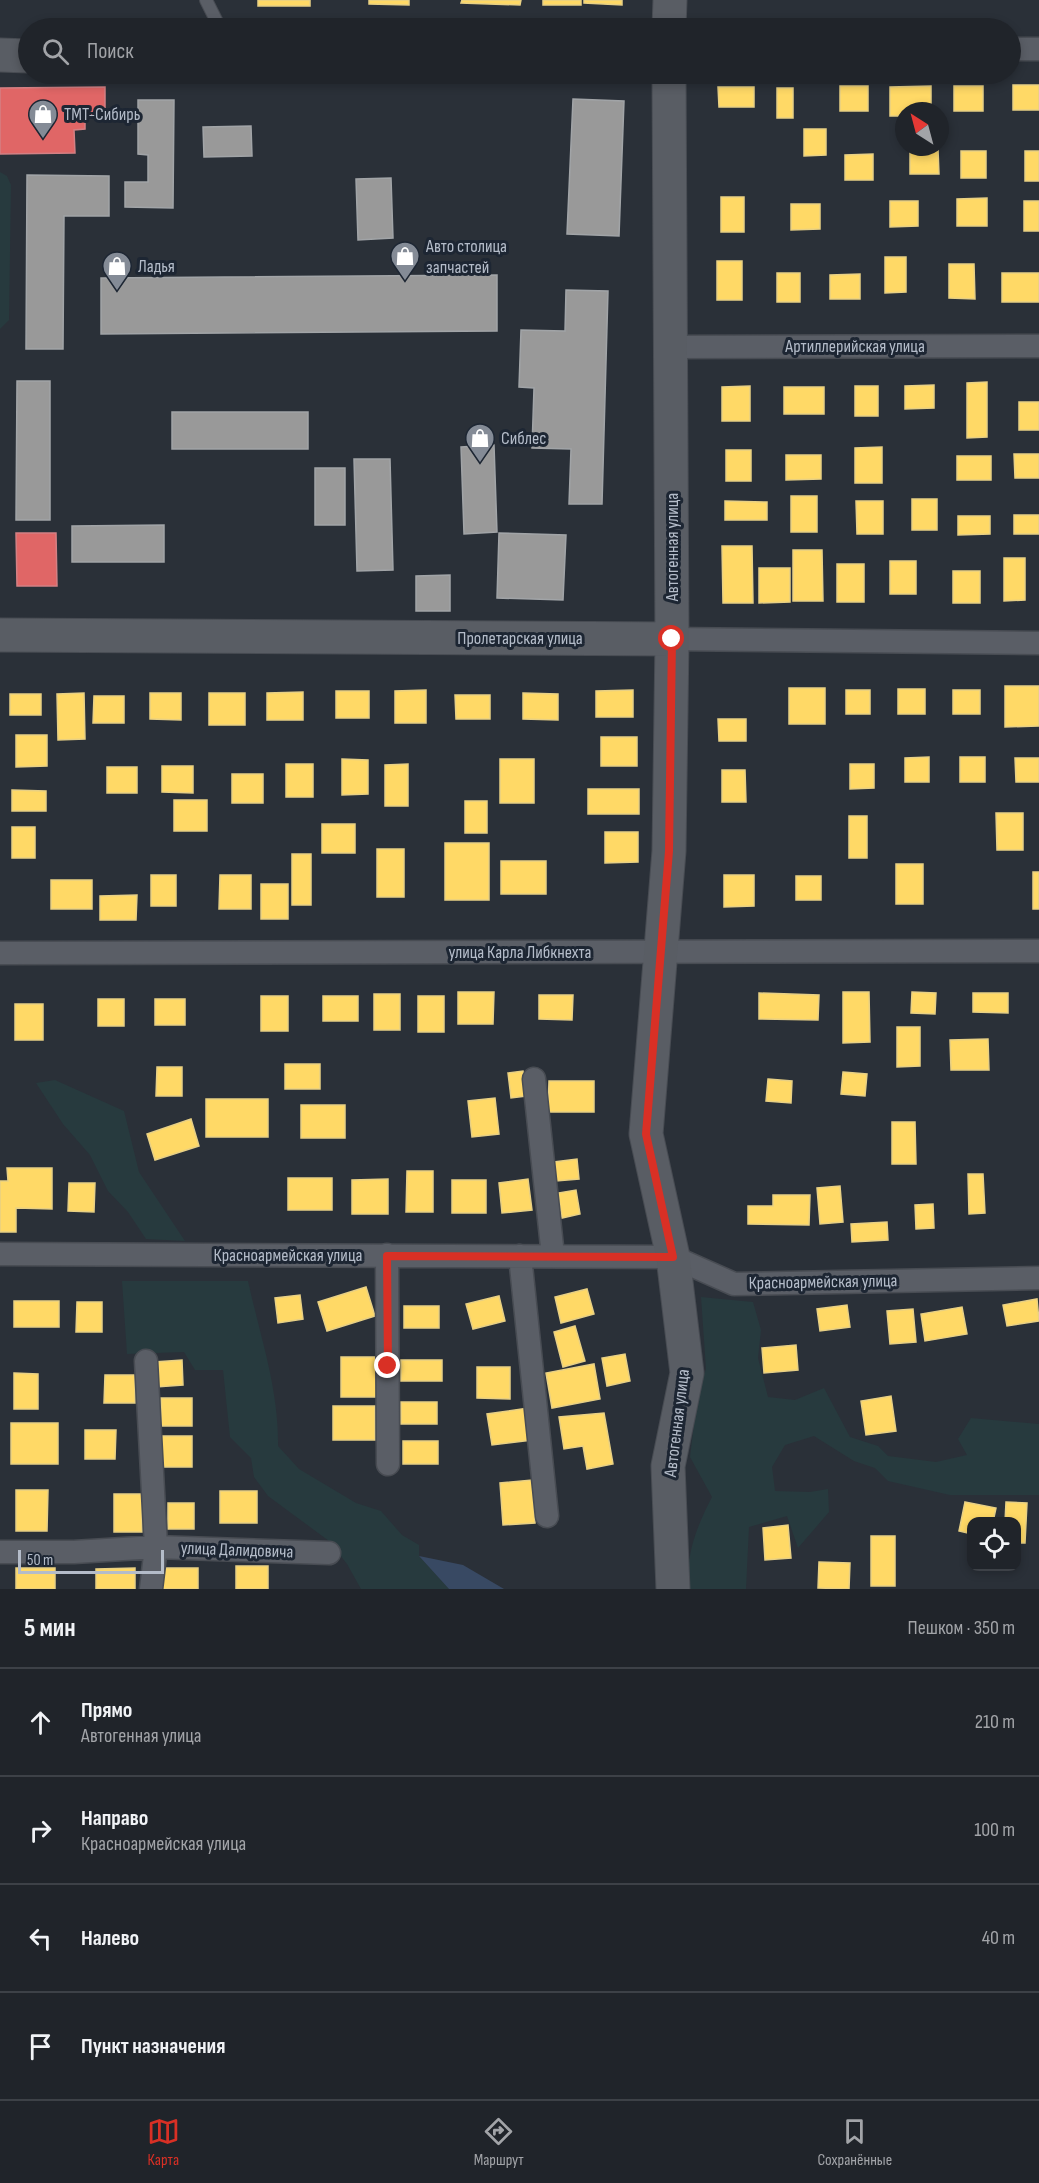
<!DOCTYPE html>
<html lang="ru">
<head>
<meta charset="utf-8">
<style>
  body { margin:0; font-family:"Sofia Sans Condensed",sans-serif; background:#282c32; color:#f1f3f6 }
  .controls { position:absolute; right:18px; bottom:18px; display:grid; overflow:hidden; border-radius:12px; box-shadow:0 3px 9px #0003 }
  .controls button { width:54px; height:54px; display:grid; place-items:center; padding:0; border:0; border-bottom:2px solid #3d4147; background:#20242a; color:#f1f3f6; font:30px sans-serif }
  .compass { position:absolute; left:895px; top:102px; width:54px; height:54px; border-radius:50%; background:#20242a; box-shadow:0 3px 9px #0003; rotate:324deg }
  .scale { position:absolute; left:18px; bottom:15px; width:146px; box-sizing:border-box; padding-left:6px; border:3px solid #b4bcc9; border-top:0; font-size:16px; line-height:21px; white-space:nowrap; color:#b4bcc9; -webkit-text-stroke:4px #1d2633; paint-order:stroke }
  .stop { position:absolute; width:18px; height:18px; margin:-14px; border:4px solid #d93025; border-radius:50%; background:#fff }
  .stop.end { background:#d93025; border-color:#fff; box-shadow:0 2px 6px #0008 }
  .list { margin:0; padding:0; list-style:none }
  h2 { display:flex; justify-content:space-between; align-items:center; height:78px; margin:0; padding:0 24px; font-size:26px }
  h2 small { font-size:20px; font-weight:400; color:#a2a4a8 }
  .list li { display:grid; grid-template-columns:39px 1fr auto; gap:18px; align-items:center; box-sizing:border-box; height:108px; padding:0 24px; border-top:2px solid #3d4147 }
  .list b { display:block; font-size:22px; white-space:nowrap }
  .list p { margin:0; font-size:20px; white-space:nowrap; color:#a2a4a8 }
  .list em { font-size:20px; font-style:normal; color:#a2a4a8 }
  .icon { flex:none; width:33px; height:33px; fill:none; stroke:currentColor; stroke-width:2; stroke-linecap:round; stroke-linejoin:round }
  .map { position:relative; flex:none; width:1039px; height:1589px; overflow:hidden }
  .search { position:absolute; background:#20242a; box-shadow:0 3px 9px #0003; left:18px; right:18px; top:18px; height:66px; display:flex; align-items:center; gap:15px; box-sizing:border-box; padding:0 21px; border-radius:33px; color:#a2a4a8; font-size:22px }
  .sheet { height:510px; background:#20242a }
  nav { display:flex; justify-content:space-around; align-items:center; box-sizing:border-box; height:84px; border-top:2px solid #3d4147; background:#20242a; font-size:16px; color:#a2a4a8 }
  nav a { display:grid; justify-items:center; gap:3px }
  nav .on { color:#d93025 }
  .map>svg:first-child { display:block }
</style>
</head>
<body>
<div class="map">
<svg width="1039" height="1589" viewBox="0 0 1039 1589">
  <rect width="100%" height="100%" fill="#2a3038"/>
  <path fill="#273a3e" d="M 0,172 L 7,176 L 11,185 L 9,320 L 0,329 Z
    M 55,1080 L 124,1111 L 139,1172 L 185,1241 L 146,1239 L 128,1212 L 108,1191 L 90,1155 L 63,1124 L 36,1083 Z
    M 122,1281 L 248,1281 C 260,1336 279,1389 278,1446 L 299,1469 L 356,1503 L 381,1511 L 402,1535 L 419,1545 L 419,1556 L 449,1589 L 361,1589 L 347,1564 L 329,1541 L 268,1496 L 254,1477 L 251,1458 L 230,1437 L 223,1370 L 195,1370 L 184,1352 L 127,1354 Z
    M 701,1297 L 753,1302 L 761,1330 L 758,1358 L 768,1397 L 795,1400 L 824,1388 L 850,1437 L 878,1446 L 888,1456 L 936,1462 L 967,1455 L 958,1439 L 971,1418 L 1039,1424 L 1039,1495 L 950,1495 L 888,1481 L 875,1468 L 854,1461 L 814,1436 L 785,1445 L 772,1467 L 775,1491 L 810,1492 L 828,1489 L 829,1512 L 798,1548 L 787,1516 L 749,1527 L 746,1589 L 690,1589 C 684,1557 697,1526 712,1497 L 690,1457 L 697,1398 L 706,1369 Z"/>
  <path fill="#384963" d="M 419,1556 L 463,1565 L 504,1589 L 449,1589 Z"/>
  <path fill="#ffd966" stroke="#e8d084" stroke-width="1.5" d="M 258,0 L 310,0 L 310,6 L 258,6 Z
    M 369,0 L 409,0 L 409,5 L 369,4 Z
    M 462,0 L 521,0 L 520,5 L 461,3 Z
    M 543,0 L 581,0 L 581,5 L 543,5 Z
    M 584,0 L 622,0 L 622,5 L 584,3 Z
    M 1013,85 L 1039,85 L 1039,110 L 1013,110 Z
    M 840,86 L 868,86 L 868,111 L 840,111 Z
    M 931,86 L 931,111 L 904,111 L 904,116 L 890,116 L 890,87 Z
    M 954,86 L 983,86 L 983,111 L 954,111 Z
    M 718,87 L 754,87 L 754,107 L 719,107 Z
    M 777,88 L 793,88 L 793,118 L 777,118 Z
    M 804,129 L 826,129 L 826,155 L 804,156 Z
    M 910,149 L 938,149 L 939,174 L 910,174 Z
    M 961,151 L 986,151 L 986,178 L 961,178 Z
    M 1025,151 L 1039,151 L 1039,181 L 1025,181 Z
    M 873,154 L 873,180 L 845,180 L 845,155 Z
    M 721,197 L 744,197 L 744,232 L 721,232 Z
    M 987,198 L 987,226 L 957,226 L 957,199 Z
    M 890,201 L 918,201 L 918,226 L 890,227 Z
    M 1024,201 L 1039,201 L 1039,231 L 1024,231 Z
    M 791,204 L 820,204 L 820,229 L 791,230 Z
    M 885,257 L 906,257 L 906,292 L 885,293 Z
    M 717,261 L 742,261 L 742,300 L 717,300 Z
    M 949,264 L 974,264 L 975,299 L 949,298 Z
    M 777,273 L 800,273 L 800,302 L 777,302 Z
    M 1002,273 L 1039,273 L 1039,302 L 1002,302 Z
    M 860,274 L 860,299 L 830,299 L 830,275 Z
    M 987,382 L 987,437 L 967,438 L 967,383 Z
    M 934,385 L 934,408 L 905,409 L 905,386 Z
    M 750,386 L 750,421 L 722,421 L 722,387 Z
    M 855,386 L 878,386 L 878,416 L 855,416 Z
    M 784,387 L 824,387 L 824,414 L 784,414 Z
    M 1019,402 L 1039,402 L 1039,430 L 1019,430 Z
    M 882,447 L 882,483 L 855,483 L 855,448 Z
    M 726,450 L 751,450 L 751,481 L 726,481 Z
    M 1014,454 L 1039,454 L 1039,478 L 1015,478 Z
    M 786,455 L 821,455 L 821,479 L 786,480 Z
    M 957,456 L 991,456 L 991,480 L 957,480 Z
    M 791,496 L 817,496 L 817,532 L 791,532 Z
    M 912,499 L 937,499 L 937,530 L 912,530 Z
    M 725,501 L 767,502 L 767,520 L 725,520 Z
    M 856,501 L 883,501 L 883,534 L 857,534 Z
    M 1014,515 L 1039,515 L 1039,534 L 1014,534 Z
    M 958,516 L 990,516 L 990,534 L 958,535 Z
    M 722,546 L 752,546 L 753,603 L 723,603 Z
    M 793,550 L 822,550 L 823,601 L 793,601 Z
    M 1004,558 L 1025,558 L 1025,600 L 1004,601 Z
    M 890,561 L 916,561 L 916,594 L 890,594 Z
    M 837,564 L 864,564 L 864,602 L 837,602 Z
    M 759,568 L 790,568 L 790,602 L 759,603 Z
    M 953,571 L 980,571 L 980,603 L 953,603 Z
    M 1005,686 L 1039,686 L 1039,726 L 1005,727 Z
    M 789,688 L 825,688 L 825,724 L 789,724 Z
    M 898,689 L 925,689 L 925,714 L 898,714 Z
    M 426,690 L 426,723 L 395,723 L 395,691 Z
    M 633,690 L 633,717 L 596,717 L 596,691 Z
    M 846,690 L 870,690 L 870,714 L 846,714 Z
    M 953,690 L 980,690 L 980,714 L 953,714 Z
    M 336,691 L 369,691 L 369,718 L 336,718 Z
    M 303,692 L 303,720 L 267,720 L 267,693 Z
    M 84,693 L 85,739 L 58,740 L 57,694 Z
    M 150,693 L 181,693 L 181,720 L 150,719 Z
    M 209,693 L 245,693 L 245,725 L 209,725 Z
    M 523,693 L 558,694 L 558,720 L 523,719 Z
    M 10,694 L 41,694 L 41,715 L 10,715 Z
    M 455,695 L 490,695 L 490,719 L 456,719 Z
    M 94,696 L 124,696 L 124,723 L 93,723 Z
    M 718,719 L 746,719 L 746,741 L 719,741 Z
    M 16,735 L 47,735 L 47,766 L 16,767 Z
    M 601,737 L 637,737 L 637,766 L 601,766 Z
    M 929,757 L 929,782 L 905,782 L 905,758 Z
    M 960,757 L 985,757 L 985,782 L 960,782 Z
    M 1015,758 L 1039,758 L 1039,782 L 1016,782 Z
    M 342,759 L 368,760 L 368,794 L 342,795 Z
    M 500,759 L 534,759 L 534,803 L 500,803 Z
    M 286,764 L 313,764 L 313,797 L 286,797 Z
    M 408,764 L 408,806 L 385,806 L 385,765 Z
    M 850,764 L 874,764 L 874,788 L 850,789 Z
    M 162,766 L 193,766 L 193,793 L 162,792 Z
    M 107,767 L 137,767 L 137,793 L 107,793 Z
    M 722,770 L 745,770 L 746,802 L 722,802 Z
    M 232,774 L 263,774 L 263,803 L 232,803 Z
    M 588,789 L 639,789 L 639,814 L 588,814 Z
    M 12,790 L 46,791 L 46,811 L 12,811 Z
    M 174,800 L 207,800 L 207,831 L 174,831 Z
    M 465,801 L 487,801 L 487,833 L 465,833 Z
    M 996,813 L 1023,813 L 1023,850 L 997,850 Z
    M 849,816 L 867,816 L 867,858 L 849,858 Z
    M 322,824 L 355,824 L 355,853 L 322,853 Z
    M 12,827 L 35,827 L 35,858 L 12,858 Z
    M 605,832 L 638,832 L 638,862 L 605,863 Z
    M 445,843 L 489,843 L 489,900 L 445,900 Z
    M 377,849 L 404,849 L 404,897 L 377,897 Z
    M 292,854 L 311,854 L 311,905 L 292,905 Z
    M 501,861 L 546,861 L 546,894 L 501,894 Z
    M 896,864 L 923,864 L 923,904 L 896,904 Z
    M 1033,872 L 1039,872 L 1039,909 L 1033,909 Z
    M 151,875 L 176,875 L 176,906 L 151,906 Z
    M 220,875 L 251,875 L 251,909 L 219,909 Z
    M 724,875 L 754,875 L 754,906 L 724,907 Z
    M 796,876 L 821,876 L 821,900 L 796,900 Z
    M 51,880 L 92,880 L 92,909 L 51,909 Z
    M 261,884 L 288,884 L 288,919 L 261,919 Z
    M 137,895 L 136,920 L 100,920 L 100,896 Z
    M 458,992 L 494,992 L 493,1024 L 458,1024 Z
    M 843,992 L 869,992 L 870,1042 L 843,1043 Z
    M 912,992 L 936,993 L 935,1014 L 911,1013 Z
    M 759,993 L 819,995 L 818,1020 L 759,1019 Z
    M 973,993 L 1008,993 L 1008,1013 L 973,1012 Z
    M 374,994 L 400,994 L 400,1030 L 374,1030 Z
    M 539,995 L 573,995 L 572,1020 L 539,1019 Z
    M 261,996 L 288,996 L 288,1031 L 261,1031 Z
    M 323,996 L 358,996 L 358,1021 L 323,1021 Z
    M 418,996 L 444,996 L 444,1032 L 418,1032 Z
    M 98,999 L 124,999 L 124,1026 L 98,1026 Z
    M 155,999 L 185,999 L 185,1025 L 155,1025 Z
    M 15,1004 L 43,1004 L 43,1040 L 15,1040 Z
    M 897,1027 L 920,1027 L 920,1066 L 897,1067 Z
    M 988,1039 L 989,1070 L 951,1070 L 950,1040 Z
    M 285,1064 L 320,1064 L 320,1089 L 285,1089 Z
    M 157,1067 L 182,1067 L 182,1096 L 156,1096 Z
    M 523,1071 L 526,1096 L 511,1098 L 508,1073 Z
    M 843,1072 L 867,1074 L 865,1096 L 841,1094 Z
    M 768,1079 L 792,1081 L 791,1103 L 766,1101 Z
    M 549,1081 L 594,1081 L 594,1112 L 548,1112 Z
    M 495,1098 L 499,1134 L 472,1137 L 468,1101 Z
    M 206,1099 L 268,1099 L 268,1137 L 206,1137 Z
    M 301,1105 L 345,1105 L 345,1138 L 301,1138 Z
    M 191,1119 L 199,1146 L 155,1160 L 147,1134 Z
    M 892,1122 L 915,1122 L 916,1164 L 892,1164 Z
    M 577,1159 L 579,1179 L 556,1181 L 554,1162 Z
    M 7,1168 L 52,1168 L 52,1209 L 16,1208 L 16,1232 L 0,1232 L 0,1181 L 8,1181 Z
    M 407,1171 L 433,1171 L 433,1212 L 406,1212 Z
    M 968,1174 L 983,1174 L 985,1213 L 969,1214 Z
    M 288,1178 L 332,1178 L 332,1210 L 288,1210 Z
    M 388,1179 L 388,1214 L 352,1214 L 352,1180 Z
    M 528,1179 L 532,1210 L 502,1213 L 499,1183 Z
    M 452,1180 L 486,1180 L 486,1213 L 452,1213 Z
    M 69,1183 L 95,1183 L 94,1212 L 68,1211 Z
    M 840,1186 L 843,1222 L 820,1224 L 817,1188 Z
    M 576,1190 L 580,1214 L 562,1218 L 558,1193 Z
    M 773,1195 L 810,1195 L 809,1225 L 748,1224 L 748,1206 L 773,1206 Z
    M 933,1204 L 934,1228 L 916,1229 L 915,1205 Z
    M 887,1222 L 888,1240 L 852,1242 L 851,1224 Z
    M 366,1287 L 375,1316 L 327,1331 L 318,1302 Z
    M 587,1289 L 594,1314 L 561,1323 L 555,1297 Z
    M 300,1295 L 303,1319 L 278,1323 L 275,1298 Z
    M 499,1296 L 505,1321 L 473,1329 L 466,1304 Z
    M 1037,1299 L 1039,1321 L 1007,1326 L 1003,1305 Z
    M 14,1301 L 59,1301 L 59,1327 L 14,1327 Z
    M 77,1302 L 102,1302 L 102,1332 L 76,1332 Z
    M 847,1305 L 850,1327 L 820,1331 L 817,1309 Z
    M 404,1306 L 439,1306 L 439,1328 L 404,1328 Z
    M 962,1307 L 967,1334 L 925,1341 L 921,1314 Z
    M 913,1309 L 916,1342 L 890,1344 L 887,1311 Z
    M 575,1326 L 585,1361 L 563,1367 L 554,1332 Z
    M 796,1345 L 798,1370 L 764,1373 L 762,1348 Z
    M 625,1354 L 630,1381 L 607,1386 L 602,1358 Z
    M 341,1357 L 377,1357 L 377,1397 L 341,1397 Z
    M 182,1360 L 183,1385 L 156,1387 L 154,1362 Z
    M 401,1360 L 442,1360 L 442,1381 L 401,1381 Z
    M 594,1364 L 600,1399 L 552,1408 L 546,1373 Z
    M 477,1367 L 510,1367 L 510,1399 L 477,1398 Z
    M 14,1373 L 38,1374 L 38,1409 L 14,1409 Z
    M 105,1375 L 135,1375 L 135,1403 L 104,1403 Z
    M 891,1396 L 896,1431 L 866,1435 L 861,1401 Z
    M 161,1398 L 192,1398 L 192,1426 L 161,1426 Z
    M 401,1402 L 437,1402 L 437,1424 L 401,1424 Z
    M 333,1406 L 375,1406 L 375,1440 L 333,1440 Z
    M 528,1408 L 532,1440 L 492,1445 L 487,1414 Z
    M 604,1413 L 613,1464 L 587,1469 L 583,1446 L 564,1449 L 559,1417 Z
    M 11,1423 L 58,1423 L 58,1464 L 11,1464 Z
    M 85,1430 L 116,1430 L 115,1459 L 85,1459 Z
    M 157,1436 L 192,1436 L 192,1467 L 157,1467 Z
    M 403,1441 L 438,1441 L 438,1464 L 403,1464 Z
    M 532,1480 L 535,1523 L 503,1525 L 500,1483 Z
    M 16,1490 L 48,1490 L 47,1531 L 16,1531 Z
    M 220,1491 L 257,1491 L 257,1523 L 220,1523 Z
    M 114,1494 L 142,1494 L 142,1532 L 114,1532 Z
    M 965,1502 L 996,1508 L 993,1522 L 972,1522 L 972,1534 L 959,1531 Z
    M 1006,1502 L 1027,1503 L 1025,1543 L 1016,1543 L 1016,1522 L 1005,1522 Z
    M 168,1503 L 194,1503 L 194,1529 L 168,1529 Z
    M 788,1525 L 791,1558 L 765,1560 L 763,1528 Z
    M 871,1536 L 895,1536 L 895,1586 L 871,1586 Z
    M 819,1562 L 850,1563 L 849,1589 L 818,1588 Z
    M 236,1566 L 268,1566 L 268,1589 L 236,1589 Z
    M 16,1568 L 55,1568 L 55,1589 L 16,1589 Z
    M 135,1568 L 135,1589 L 96,1589 L 96,1569 Z
    M 161,1568 L 198,1568 L 198,1589 L 161,1589 Z"/>
  <path fill="#e06666" stroke="#d38084" stroke-width="1.5" d="M 105,87 L 105,114 L 85,115 L 85,129 L 74,130 L 75,153 L 0,154 L 0,88 Z
    M 16,533 L 56,533 L 57,586 L 17,586 Z"/>
  <path fill="#999" stroke="#a1a4a7" stroke-width="1.5" d="M 573,99 L 624,101 L 619,236 L 567,234 Z
    M 138,100 L 174,100 L 173,208 L 125,207 L 125,182 L 148,182 L 148,155 L 138,154 Z
    M 251,126 L 252,156 L 204,157 L 203,127 Z
    M 27,175 L 109,176 L 109,216 L 64,216 L 63,349 L 26,349 Z
    M 391,178 L 393,238 L 358,240 L 356,179 Z
    M 497,275 L 497,331 L 101,334 L 101,278 Z
    M 566,290 L 608,291 L 602,504 L 569,504 L 571,449 L 532,448 L 534,388 L 519,387 L 521,330 L 565,331 Z
    M 17,381 L 50,381 L 50,520 L 16,520 Z
    M 172,412 L 308,412 L 308,449 L 172,449 Z
    M 494,445 L 497,532 L 464,534 L 461,447 Z
    M 354,459 L 390,459 L 393,570 L 357,571 Z
    M 315,468 L 345,468 L 345,525 L 315,525 Z
    M 164,525 L 164,562 L 72,562 L 72,526 Z
    M 499,533 L 566,535 L 563,600 L 497,598 Z
    M 450,575 L 450,611 L 416,611 L 416,576 Z"/>
  <g fill="none" stroke-linecap="round" stroke-linejoin="round">
    <g stroke="#484c53" stroke-width="14">
      <path id="lane" d="M 206,0 L 220,28"/>
    </g>
    <g stroke="#484c53" stroke-width="25">
      <path id="street" d="M 1010,49 L 1039,49
        M 670,347 L 1039,346
        M 672,639 L 1039,643
        M 0,953 L 1039,951
        M 534,1079 L 553,1256
        M 0,1254 L 673,1257 L 734,1284 L 1039,1278
        M 387,1255 L 388,1464
        M 520,1256 L 547,1516
        M 146,1361 L 156,1547 L 151,1589
        M 0,1552 L 74,1552 L 156,1547 L 329,1553"/>
    </g>
    <g stroke="#484c53" stroke-width="35">
      <path id="secondary" d="M 669,28 L 670,0
        M 0,55 L 28,56
        M 669,74 L 672,639 L 669,851 L 646,1134 L 673,1257 L 687,1373 L 668,1466 L 673,1589
        M 0,635 L 672,639"/>
    </g>
    <use href="#lane" stroke="#5a5e66" stroke-width="12"/>
    <use href="#street" stroke="#5a5e66" stroke-width="22"/>
    <use href="#secondary" stroke="#595d64" stroke-width="33"/>
  </g>
  <g fill="none" stroke-linecap="round" stroke-linejoin="round">
    <path stroke="#d93025" stroke-width="8" d="M 388,1366 L 387,1256 L 673,1257 L 646,1134 L 669,851 L 672,639"/>
  </g>
  <defs>
    <g id="shop-pin" transform="scale(1.5)"><path d="M0 17L-7.5 6A9.5 9.5 0 1 1 7.5 6Z" fill="#848b96" stroke="#1d2633"/><path d="M-5-2.5h2.3a2.7 3.5 0 0 1 5.4 0H5L5.5 6h-11ZM-1.5-2.5h3a1.5 2.3 0 0 0-3 0Z" fill="#fff"/></g>
  </defs>
  <g fill-rule="evenodd">
    <use href="#shop-pin" x="43" y="114"/>
    <use href="#shop-pin" x="405" y="256"/>
    <use href="#shop-pin" x="117" y="266"/>
    <use href="#shop-pin" x="480" y="438"/>
  </g>
  <g text-anchor="middle" dominant-baseline="central" stroke-width="6" stroke-linejoin="round" paint-order="stroke">
    <g font-size="18" fill="#b4bcc9" stroke="#1d2633" text-anchor="start">
      <text x="64" y="114">ТМТ-Сибирь</text>
      <text x="426" y="246">Авто столица<tspan x="426" dy="21">запчастей</tspan></text>
      <text x="138" y="266">Ладья</text>
      <text x="501" y="438">Сиблес</text>
    </g>
    <g font-size="18" fill="#b4bcc9" stroke="#1d2633">
      <text x="855" y="346">Артиллерийская улица</text>
      <text transform="translate(672 547) rotate(-90)">Автогенная улица</text>
      <text x="520" y="638">Пролетарская улица</text>
      <text x="520" y="952">улица Карла Либкнехта</text>
      <text x="288" y="1255">Красноармейская улица</text>
      <text transform="translate(823 1282) rotate(-1)">Красноармейская улица</text>
      <text transform="translate(677 1423) rotate(-83)">Автогенная улица</text>
      <text transform="translate(237 1550) rotate(2)">улица Далидовича</text>
    </g>
  </g>
</svg>
<div class="controls">
<button><svg class="icon" aria-label="locate" viewBox="0 0 24 24"><circle cx="12" cy="12" r="6"/><path d="M12 2v4M12 18v4M2 12h4M18 12h4"/></svg></button>
</div>
<svg class="compass" viewBox="-18 -18 36 36"><path d="M0-13l5 13h-10z" fill="#e53935"/><path d="M0 13l5-13h-10z" fill="#a2a4a8"/></svg>
<div class="scale">50 m</div>
<div class="stop" style="left:672px;top:639px"></div>
<div class="stop end" style="left:388px;top:1366px"></div>
<div class="search"><svg class="icon" aria-label="search" viewBox="0 0 24 24"><circle cx="10" cy="10" r="6"/><path d="M15 15l6 6"/></svg>Поиск</div>
</div>
<section class="sheet">
<h2>5 мин<small>Пешком · 350 m</small></h2>
<ul class="list">
<li><svg class="icon" aria-label="ahead" viewBox="0 0 24 24"><path d="M12 20V5M6 11l6-6 6 6"/></svg><div><b>Прямо</b><p>Автогенная улица</p></div><em>210 m</em></li>
<li><svg class="icon" aria-label="right" viewBox="0 0 24 24"><path d="M7 20v-9h11M14 6l5 5-5 5"/></svg><div><b>Направо</b><p>Красноармейская улица</p></div><em>100 m</em></li>
<li><svg class="icon" aria-label="left" viewBox="0 0 24 24"><path d="M17 20v-9H6M10 6l-5 5 5 5"/></svg><div><b>Налево</b></div><em>40 m</em></li>
<li><svg class="icon" aria-label="arrive" viewBox="0 0 24 24"><path d="M6 21V4h12l-3 4 3 4H6"/></svg><div><b>Пункт назначения</b></div></li>
</ul>
</section>
<nav>
<a class="on"><svg class="icon" aria-label="map" viewBox="0 0 24 24"><path d="M3 6l6-2 6 2 6-2v14l-6 2-6-2-6 2zM9 4v14M15 6v14"/></svg>Карта</a>
<a><svg class="icon" aria-label="directions" viewBox="0 0 24 24"><path d="M12 3l9 9-9 9-9-9zM9 14v-3h6M13 9l2 2-2 2"/></svg>Маршрут</a>
<a><svg class="icon" aria-label="saved" viewBox="0 0 24 24"><path d="M7 4h10v16l-5-4-5 4z"/></svg>Сохранённые</a>
</nav>
</body>
</html>
